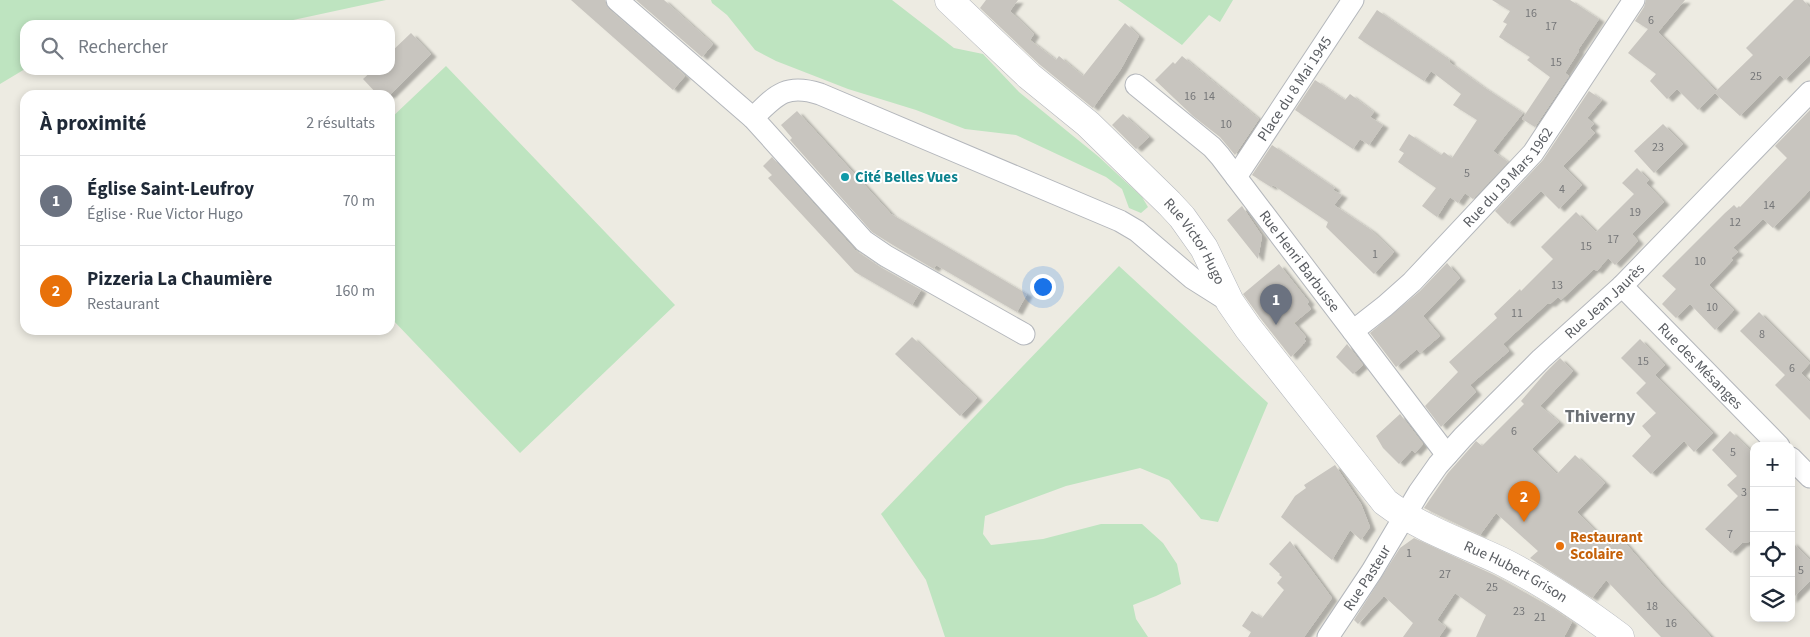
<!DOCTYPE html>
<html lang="fr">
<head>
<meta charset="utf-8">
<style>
  body { margin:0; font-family:"Source Sans 3",sans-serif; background:#f6f6f7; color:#1f2937 }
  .controls { position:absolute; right:15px; bottom:15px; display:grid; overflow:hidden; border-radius:10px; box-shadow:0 2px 8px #0003 }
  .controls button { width:45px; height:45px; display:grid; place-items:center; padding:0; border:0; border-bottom:1px solid #e0e1e3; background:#fff; color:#1f2937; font:25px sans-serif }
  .you { position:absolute; left:1042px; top:286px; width:18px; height:18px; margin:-12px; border:4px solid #fff; border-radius:50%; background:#1a73e8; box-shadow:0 0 0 8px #1a73e833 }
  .badge { display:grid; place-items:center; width:32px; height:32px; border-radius:50%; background:#e44830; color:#fff; font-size:16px; font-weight:700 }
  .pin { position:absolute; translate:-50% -41px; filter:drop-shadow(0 1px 2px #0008) }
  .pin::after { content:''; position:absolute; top:26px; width:18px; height:15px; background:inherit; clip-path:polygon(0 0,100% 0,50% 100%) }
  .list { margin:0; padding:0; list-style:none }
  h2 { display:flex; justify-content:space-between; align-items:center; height:65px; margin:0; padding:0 20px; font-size:21px }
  h2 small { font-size:16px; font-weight:400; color:#747a83 }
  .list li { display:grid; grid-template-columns:32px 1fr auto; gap:15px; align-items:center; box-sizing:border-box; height:90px; padding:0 20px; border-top:1px solid #e0e1e3 }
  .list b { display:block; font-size:19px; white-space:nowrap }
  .list p { margin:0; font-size:16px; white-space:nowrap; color:#747a83 }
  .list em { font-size:16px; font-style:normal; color:#747a83 }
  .icon { flex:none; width:28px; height:28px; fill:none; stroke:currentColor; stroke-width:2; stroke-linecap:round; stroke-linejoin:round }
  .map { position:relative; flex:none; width:1810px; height:637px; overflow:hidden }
  .search { position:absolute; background:#fff; box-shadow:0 2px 8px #0003; left:20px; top:20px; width:375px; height:55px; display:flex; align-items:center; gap:12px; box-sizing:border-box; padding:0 18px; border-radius:15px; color:#747a83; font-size:19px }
  .panel { position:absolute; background:#fff; box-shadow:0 2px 8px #0003; left:20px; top:90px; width:375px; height:245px; border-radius:15px }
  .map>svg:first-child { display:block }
</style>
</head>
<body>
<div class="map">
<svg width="1810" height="637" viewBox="0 0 1810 637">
  <defs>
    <filter id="shadow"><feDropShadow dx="5.5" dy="3" stdDeviation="1" flood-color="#0004"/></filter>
  </defs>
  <rect width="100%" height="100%" fill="#edebe2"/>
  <path fill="#bee4c0" d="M 0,0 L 386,0 L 270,25 L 25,25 L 25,69 L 0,84 Z
    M 711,0 L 892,0 L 954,48 L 983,54 L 1019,92 L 1099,157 L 1142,197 L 1148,207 L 1141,213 L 1129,208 L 1122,189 L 1106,177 L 1016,135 L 965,129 L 916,110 L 848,89 L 776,61 L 755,50 L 727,15 L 712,3 Z
    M 1118,0 L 1233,0 L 1220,22 L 1209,15 L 1182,45 Z
    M 446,66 L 675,305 L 520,453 L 390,317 L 390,119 Z
    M 1119,266 L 1268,403 L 1218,522 L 1201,519 L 1169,480 L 1140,468 L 1066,486 L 985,516 L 983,534 L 991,545 L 1043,539 L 1101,524 L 1142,524 L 1163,543 L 1177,564 L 1181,584 L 1156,596 L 1133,605 L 1136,619 L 1148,637 L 945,637 L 926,580 L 881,514 Z"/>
  <path fill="#c8c5bf" filter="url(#shadow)" d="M 571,0 L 605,0 L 609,9 L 685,76 L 673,90 Z
    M 636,0 L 664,0 L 713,44 L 702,57 Z
    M 986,0 L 1018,0 L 1010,11 L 1034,34 L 1030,40 L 1056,60 L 1059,56 L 1083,76 L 1125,23 L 1139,36 L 1121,69 L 1093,108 L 1039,64 L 980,8 Z
    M 1492,0 L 1570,0 L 1599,19 L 1578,50 L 1579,51 L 1565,73 L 1569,76 L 1535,127 L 1522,119 L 1550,77 L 1527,60 L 1530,57 L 1499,37 L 1507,24 L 1503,22 L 1510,11 Z
    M 1646,0 L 1685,0 L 1658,32 L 1716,91 L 1753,55 L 1746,48 L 1794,0 L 1803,0 L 1810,8 L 1810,55 L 1785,80 L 1780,75 L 1740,116 L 1715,93 L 1698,110 L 1677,89 L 1667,99 L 1650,81 L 1656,74 L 1628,53 L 1648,29 L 1635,21 L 1644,7 Z
    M 1377,10 L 1450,60 L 1449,62 L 1482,86 L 1523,113 L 1493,151 L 1508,162 L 1473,199 L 1465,193 L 1458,203 L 1450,197 L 1437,217 L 1422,206 L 1436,188 L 1398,162 L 1404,153 L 1399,150 L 1409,134 L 1441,155 L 1444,152 L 1452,158 L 1477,120 L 1453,105 L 1461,94 L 1431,71 L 1424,81 L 1358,38 Z
    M 411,33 L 431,54 L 390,95 L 378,95 L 363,79 L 373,70 L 390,70 L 390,53 Z
    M 1182,56 L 1259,119 L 1235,155 L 1220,137 L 1193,116 L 1155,80 L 1173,62 L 1175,64 Z
    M 1315,80 L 1345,100 L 1350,94 L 1374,112 L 1370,117 L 1383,125 L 1369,145 L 1360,139 L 1353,149 L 1295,110 Z
    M 1589,91 L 1602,100 L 1587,118 L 1594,124 L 1590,128 L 1595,133 L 1563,166 L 1582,185 L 1559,209 L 1541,191 L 1508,224 L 1495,211 L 1543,160 Z
    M 1810,110 L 1810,190 L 1773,228 L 1763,219 L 1733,248 L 1738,252 L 1731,258 L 1733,260 L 1709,285 L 1734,310 L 1715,330 L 1690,304 L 1676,318 L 1662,304 L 1676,289 L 1662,276 L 1725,213 L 1734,205 L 1737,208 L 1739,206 L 1740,207 L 1787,158 L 1775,146 Z
    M 797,111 L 891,214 L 1027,294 L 1017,312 L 936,265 L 934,269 L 893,245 L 872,232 L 790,140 L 792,138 L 781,125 Z
    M 1123,114 L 1149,137 L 1136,149 L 1112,125 Z
    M 1663,124 L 1683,144 L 1654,173 L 1634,151 Z
    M 1272,145 L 1335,188 L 1333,190 L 1342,195 L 1334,205 L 1371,230 L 1394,252 L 1374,274 L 1326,227 L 1328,222 L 1273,185 L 1271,187 L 1252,175 Z
    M 772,157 L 855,250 L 880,267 L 921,290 L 912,305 L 855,272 L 768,178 L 772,175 L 763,166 Z
    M 1637,168 L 1649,180 L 1646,183 L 1664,202 L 1632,234 L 1638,241 L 1615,265 L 1608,258 L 1597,271 L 1594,269 L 1561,300 L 1558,297 L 1550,304 L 1548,303 L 1503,344 L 1509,351 L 1470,385 L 1476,392 L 1441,427 L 1425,406 L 1458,372 L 1449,362 L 1497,318 L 1494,314 L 1520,289 L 1521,291 L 1553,259 L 1541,247 L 1576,212 L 1596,232 L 1634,194 L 1622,183 Z
    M 1242,206 L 1262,236 L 1258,259 L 1227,220 Z
    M 1447,263 L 1460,278 L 1423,316 L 1440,336 L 1420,353 L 1417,349 L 1396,367 L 1370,333 L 1420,291 Z
    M 1279,264 L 1309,302 L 1307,304 L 1311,309 L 1294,323 L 1306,337 L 1304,339 L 1306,341 L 1291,357 L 1261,319 L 1243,294 Z
    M 1759,312 L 1810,363 L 1801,373 L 1810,382 L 1810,420 L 1775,385 L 1785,375 L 1740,331 Z
    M 912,337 L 977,398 L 960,416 L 895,354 Z
    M 1640,339 L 1665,365 L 1655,375 L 1713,433 L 1694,452 L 1684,441 L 1651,474 L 1632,456 L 1651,436 L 1642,426 L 1656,413 L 1636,393 L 1646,383 L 1621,358 Z
    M 1347,344 L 1363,365 L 1353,374 L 1336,357 Z
    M 1560,358 L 1573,371 L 1540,406 L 1559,422 L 1532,449 L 1557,474 L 1575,455 L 1605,483 L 1577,512 L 1610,546 L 1620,537 L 1661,584 L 1711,637 L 1661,637 L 1606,580 L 1592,598 L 1530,558 L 1538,551 L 1496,513 L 1480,535 L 1424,508 L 1448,473 L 1472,446 L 1476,441 L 1482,446 L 1524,404 L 1521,401 L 1546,372 Z
    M 1400,414 L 1423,444 L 1415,453 L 1412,450 L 1399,464 L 1383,448 L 1376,436 Z
    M 1730,431 L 1754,454 L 1754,536 L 1749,542 L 1742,543 L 1731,553 L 1705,529 L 1738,496 L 1727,485 L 1737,476 L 1712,450 Z
    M 1335,465 L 1361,504 L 1370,527 L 1361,540 L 1350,530 L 1332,560 L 1281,517 L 1295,496 L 1306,488 L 1304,485 Z
    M 1414,538 L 1494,575 L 1554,609 L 1572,622 L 1564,637 L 1476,637 L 1486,615 L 1455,593 L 1437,620 L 1446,627 L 1439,637 L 1403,637 L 1413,623 L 1384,596 L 1358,624 L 1354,620 L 1400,548 Z
    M 1290,541 L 1332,598 L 1304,637 L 1248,637 L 1251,632 L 1242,626 L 1252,611 L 1262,618 L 1284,590 L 1277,583 L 1282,577 L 1279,575 L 1280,574 L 1269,564 Z
    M 1791,541 L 1810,560 L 1810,581 L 1791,600 Z"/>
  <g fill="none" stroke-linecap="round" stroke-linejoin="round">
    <g stroke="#b4b7bc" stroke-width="23">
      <g id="street">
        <path d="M 617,0 L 753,118 L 864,241 L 886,256 L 1024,334"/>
        <path id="s1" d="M 1136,85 L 1212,147 L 1220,156 L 1447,455"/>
        <path d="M 753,118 C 776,95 786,83 820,94 L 1120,221 L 1137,231 L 1192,278 L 1230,302"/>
        <path id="s2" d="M 1236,177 L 1353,0"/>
        <path id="s3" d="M 1622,286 L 1779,446"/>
        <path id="s4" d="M 1353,331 L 1385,306 L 1412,282 L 1533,153 L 1634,0"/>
        <path d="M 1791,458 L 1810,477"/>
        <path id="s5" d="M 1328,637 L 1372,571 L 1419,492 L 1438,465 L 1463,437 L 1541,359 L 1622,286 L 1810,92"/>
      </g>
    </g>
    <g stroke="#b5b8be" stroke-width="29">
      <g id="secondary">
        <path id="s6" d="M 949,0 L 1029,76 L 1088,124 L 1169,203 L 1182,217 L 1204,248 L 1230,302 L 1248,328 L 1385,502 C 1419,528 1463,543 1501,561 C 1543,582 1583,609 1620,637"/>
      </g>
    </g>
    <use href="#street" stroke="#fff" stroke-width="21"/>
    <use href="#secondary" stroke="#fff" stroke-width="28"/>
  </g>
  <circle fill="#0f9aa8" stroke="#fff" stroke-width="2" cx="845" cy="177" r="5"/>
  <circle fill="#e8710a" stroke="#fff" stroke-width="2" cx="1560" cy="546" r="5"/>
  <g text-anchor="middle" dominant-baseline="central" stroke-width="4" stroke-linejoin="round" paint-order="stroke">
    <g font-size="12" fill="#767779">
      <text x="1531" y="13">16</text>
      <text x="1651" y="20">6</text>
      <text x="1551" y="26">17</text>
      <text x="1556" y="62">15</text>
      <text x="1756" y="76">25</text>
      <text x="1190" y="96">16</text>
      <text x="1209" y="96">14</text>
      <text x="1226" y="124">10</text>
      <text x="1658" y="147">23</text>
      <text x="1467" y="173">5</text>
      <text x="1562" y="189">4</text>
      <text x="1769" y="205">14</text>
      <text x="1635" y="212">19</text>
      <text x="1735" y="222">12</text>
      <text x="1613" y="239">17</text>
      <text x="1586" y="246">15</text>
      <text x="1375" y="254">1</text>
      <text x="1700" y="261">10</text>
      <text x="1557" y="285">13</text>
      <text x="1712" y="307">10</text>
      <text x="1517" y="313">11</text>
      <text x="1762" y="334">8</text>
      <text x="1643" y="361">15</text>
      <text x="1792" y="368">6</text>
      <text x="1514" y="431">6</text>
      <text x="1733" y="452">5</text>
      <text x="1744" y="492">3</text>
      <text x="1730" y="534">7</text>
      <text x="1409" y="553">1</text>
      <text x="1801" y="570">5</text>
      <text x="1445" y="574">27</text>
      <text x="1492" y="587">25</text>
      <text x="1652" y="606">18</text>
      <text x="1519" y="611">23</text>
      <text x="1540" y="617">21</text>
      <text x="1671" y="623">16</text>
    </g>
    <g font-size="15" fill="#5a5d62" stroke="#fff">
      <text stroke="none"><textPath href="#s2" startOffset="106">Place du 8 Mai 1945</textPath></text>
      <text stroke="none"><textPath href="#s4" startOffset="219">Rue du 19 Mars 1962</textPath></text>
      <text stroke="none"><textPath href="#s6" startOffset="346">Rue Victor Hugo</textPath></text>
      <text stroke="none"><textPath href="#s1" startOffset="242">Rue Henri Barbusse</textPath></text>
      <text stroke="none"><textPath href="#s5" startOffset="438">Rue Jean Jaurès</textPath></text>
      <text stroke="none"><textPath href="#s3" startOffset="112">Rue des Mésanges</textPath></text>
      <text stroke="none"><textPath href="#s6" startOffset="818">Rue Hubert Grison</textPath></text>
      <text stroke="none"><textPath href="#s5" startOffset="71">Rue Pasteur</textPath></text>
    </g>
    <g font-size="15" font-weight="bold" fill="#0d838f" stroke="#fff" text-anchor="start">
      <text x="855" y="177">Cité Belles Vues</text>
    </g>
    <g font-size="15" font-weight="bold" fill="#c56008" stroke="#fff" text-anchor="start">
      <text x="1570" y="537">Restaurant<tspan x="1570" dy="17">Scolaire</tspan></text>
    </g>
    <g font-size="18" font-weight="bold" fill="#6b6f74" stroke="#fff">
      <text x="1600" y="416">Thiverny</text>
    </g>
  </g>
</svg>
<div class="controls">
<button>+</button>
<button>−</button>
<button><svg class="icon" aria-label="locate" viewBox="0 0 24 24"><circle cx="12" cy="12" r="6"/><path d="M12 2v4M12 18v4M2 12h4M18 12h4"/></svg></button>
<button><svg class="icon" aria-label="layers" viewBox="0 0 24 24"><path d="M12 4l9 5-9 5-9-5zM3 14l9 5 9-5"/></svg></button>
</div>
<div class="you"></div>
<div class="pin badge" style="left:1276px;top:325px;background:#6b7280">1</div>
<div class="pin badge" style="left:1524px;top:522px;background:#e8710a">2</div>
<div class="search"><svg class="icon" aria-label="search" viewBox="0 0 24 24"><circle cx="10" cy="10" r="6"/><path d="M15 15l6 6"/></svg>Rechercher</div>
<section class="panel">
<h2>À proximité<small>2 résultats</small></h2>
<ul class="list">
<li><span class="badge" style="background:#6b7280">1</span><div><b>Église Saint-Leufroy</b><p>Église · Rue Victor Hugo</p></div><em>70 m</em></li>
<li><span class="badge" style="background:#e8710a">2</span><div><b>Pizzeria La Chaumière</b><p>Restaurant</p></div><em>160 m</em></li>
</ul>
</section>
</div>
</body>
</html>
